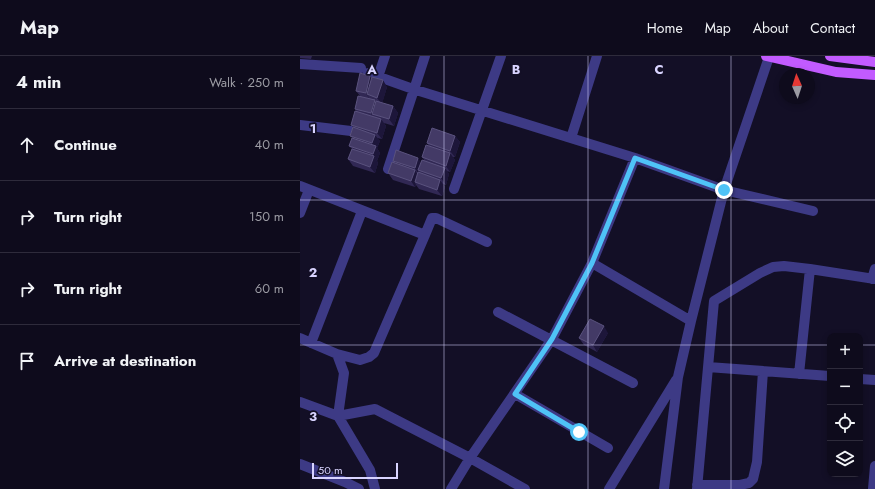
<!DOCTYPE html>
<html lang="en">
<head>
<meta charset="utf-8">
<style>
  body { margin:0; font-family:Jost,sans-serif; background:#171425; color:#f1f3f6 }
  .controls { position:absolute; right:12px; bottom:12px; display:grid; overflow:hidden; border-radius:8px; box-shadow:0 2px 6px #0003 }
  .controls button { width:36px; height:36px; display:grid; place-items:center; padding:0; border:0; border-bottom:1px solid #2e2b3b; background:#0e0b1c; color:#f1f3f6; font:20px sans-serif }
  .compass { position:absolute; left:479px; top:12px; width:36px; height:36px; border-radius:50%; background:#0e0b1c; box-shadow:0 2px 6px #0003; rotate:357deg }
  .scale { position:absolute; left:12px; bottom:10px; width:86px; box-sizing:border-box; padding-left:4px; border:2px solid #d9d4ff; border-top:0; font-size:11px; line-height:14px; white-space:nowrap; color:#d9d4ff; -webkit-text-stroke:3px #130f26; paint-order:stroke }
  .stop { position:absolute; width:12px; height:12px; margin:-9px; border:3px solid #4fc3f7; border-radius:50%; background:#fff }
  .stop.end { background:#4fc3f7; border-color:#fff; box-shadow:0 1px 4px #0008 }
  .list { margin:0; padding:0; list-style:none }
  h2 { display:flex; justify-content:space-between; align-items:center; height:52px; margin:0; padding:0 16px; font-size:17px }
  h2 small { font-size:13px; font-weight:400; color:#9b9ba3 }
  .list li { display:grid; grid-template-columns:26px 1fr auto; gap:12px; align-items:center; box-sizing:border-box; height:72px; padding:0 16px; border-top:1px solid #2e2b3b }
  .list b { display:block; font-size:15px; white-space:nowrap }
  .list em { font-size:13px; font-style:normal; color:#9b9ba3 }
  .icon { flex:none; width:22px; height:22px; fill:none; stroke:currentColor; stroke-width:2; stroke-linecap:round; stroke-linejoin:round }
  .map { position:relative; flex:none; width:575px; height:433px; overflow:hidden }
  header { display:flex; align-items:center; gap:24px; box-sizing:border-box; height:56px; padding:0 20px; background:#0e0b1c; border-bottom:1px solid #2e2b3b }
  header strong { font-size:19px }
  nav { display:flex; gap:22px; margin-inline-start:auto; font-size:14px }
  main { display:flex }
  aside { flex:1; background:#0e0b1c }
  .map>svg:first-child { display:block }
</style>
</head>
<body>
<header>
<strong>Map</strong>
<nav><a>Home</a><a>Map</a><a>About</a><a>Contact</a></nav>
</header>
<main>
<aside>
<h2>4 min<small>Walk · 250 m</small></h2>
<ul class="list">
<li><svg class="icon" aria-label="ahead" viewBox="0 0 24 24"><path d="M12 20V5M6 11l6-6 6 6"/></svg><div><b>Continue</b></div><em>40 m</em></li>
<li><svg class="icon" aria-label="right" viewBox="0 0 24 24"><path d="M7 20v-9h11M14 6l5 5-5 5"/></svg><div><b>Turn right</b></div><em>150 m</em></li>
<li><svg class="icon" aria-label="right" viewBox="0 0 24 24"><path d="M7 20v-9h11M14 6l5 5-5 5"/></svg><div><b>Turn right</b></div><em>60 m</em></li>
<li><svg class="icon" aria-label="arrive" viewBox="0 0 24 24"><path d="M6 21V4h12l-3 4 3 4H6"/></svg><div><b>Arrive at destination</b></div></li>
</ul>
</aside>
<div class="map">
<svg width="575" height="433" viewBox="0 0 575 433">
  <rect width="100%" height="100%" fill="#130f26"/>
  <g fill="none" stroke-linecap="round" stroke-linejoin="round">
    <path stroke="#3d3a85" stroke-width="10" d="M 0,8 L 61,12
      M 68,17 L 113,33 L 335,102 L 424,134 L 513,155
      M 78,21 L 85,0
      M 0,69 L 51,75
      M 271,82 L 297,0
      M 88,113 L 125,0
      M 0,130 L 125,179
      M 154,133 L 201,0
      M 0,157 L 9,134
      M 292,207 L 391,265
      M 572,223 L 575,213
      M 198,256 L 333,327
      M 0,282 L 37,298 L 60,304 L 69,301 L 74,297 L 125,179 L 132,162 L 136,162 L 187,186
      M 11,287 L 62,155
      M 37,298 L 44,317 L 38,360 L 70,414 L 75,433
      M 408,311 L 530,320
      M 499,318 L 510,213 L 575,223
      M 560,323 L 575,324
      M 215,338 L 308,392
      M 0,346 L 38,360 L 75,353 L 170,402 L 225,433
      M 0,408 L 45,426 L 59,433
      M 397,429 L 440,429 L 449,427 L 453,423 L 457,406 L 463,315
      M 151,433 L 170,402 L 252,283 L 292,207 L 335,102
      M 309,433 L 376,324
      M 364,433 L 378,321 L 391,265 L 424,134 L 469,1
      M 397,433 L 414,245 L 460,217 L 473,211 L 484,210 L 510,213
      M 573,433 L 575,410"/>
    <path stroke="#c25bff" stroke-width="10" d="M 466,0 L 536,16 L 575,19
      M 530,0 L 575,6"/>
  </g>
  <path fill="#312854" d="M 0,0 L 12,0 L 11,3 L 0,2 Z
    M 70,20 L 72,22 L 87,31 L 82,47 L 93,50 L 98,57 L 94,70 L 84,67 L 86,70 L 82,83 L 77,82 L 80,85 L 77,92 L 80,97 L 77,105 L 78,107 L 75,117 L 53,110 L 48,103 L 52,93 L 49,90 L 52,82 L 50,80 L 53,71 L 51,69 L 57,56 L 55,53 L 60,40 L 56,35 Z
    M 155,80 L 160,86 L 155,101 L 153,101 L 155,104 L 150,116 L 147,115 L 149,118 L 146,129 L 143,128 L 145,131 L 142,140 L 119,133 L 116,129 L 115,131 L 93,124 L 88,117 L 95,107 L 93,105 L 121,106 L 124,104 L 122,101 L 129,90 L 127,87 Z
    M 308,277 L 297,296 L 284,289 L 279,282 Z"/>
  <path fill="#1d163a" d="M 70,20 L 75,27 L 67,38 L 70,44 L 66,37 Z
    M 83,24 L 87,31 L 82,48 L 77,42 Z
    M 75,44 L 79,51 L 72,59 L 71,57 Z
    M 93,50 L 98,57 L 94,70 L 89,63 Z
    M 81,63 L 86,70 L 82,83 L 77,77 Z
    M 75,79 L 80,85 L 77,92 L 80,97 L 77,105 L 73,98 L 75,92 L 72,87 Z
    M 155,80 L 160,86 L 155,101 L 150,95 Z
    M 150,97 L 155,104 L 150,116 L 146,110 Z
    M 74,100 L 78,107 L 75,117 L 70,111 Z
    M 118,102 L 123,109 L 118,114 L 120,117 L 119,119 L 115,112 Z
    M 145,112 L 149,118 L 146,129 L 141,122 Z
    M 115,114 L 119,121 L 115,126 L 116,129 L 115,131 L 111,125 Z
    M 140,124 L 145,131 L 142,140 L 137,134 Z
    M 304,270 L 308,277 L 297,296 L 293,289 Z"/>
  <path fill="#433a66" stroke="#5a527e" d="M 60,17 L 70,20 L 66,37 L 56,35 Z
    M 72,21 L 83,24 L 77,42 L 67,38 Z
    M 58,40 L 75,44 L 71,57 L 55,53 Z
    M 76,45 L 93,50 L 89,63 L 72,58 Z
    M 55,55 L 81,63 L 77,77 L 51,69 Z
    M 53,71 L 75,79 L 72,87 L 50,80 Z
    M 132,72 L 155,80 L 150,95 L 127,87 Z
    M 52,82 L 76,90 L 73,98 L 49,90 Z
    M 126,89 L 150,97 L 146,110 L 122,101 Z
    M 52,93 L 74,100 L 70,111 L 48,103 Z
    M 96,94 L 118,102 L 115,112 L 93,105 Z
    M 122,104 L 145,112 L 141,122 L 118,114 Z
    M 92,106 L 115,114 L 111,125 L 88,117 Z
    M 118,116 L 140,124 L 137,134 L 115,126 Z
    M 290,263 L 304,270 L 293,289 L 279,282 Z"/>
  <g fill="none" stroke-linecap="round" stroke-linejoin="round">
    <path stroke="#4fc3f7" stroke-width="5" d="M 279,376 L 215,338 L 252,283 L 292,207 L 335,102 L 424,134"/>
  </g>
  <path fill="none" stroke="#d9d4ff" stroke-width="1" stroke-opacity="0.55" d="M 144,0 L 144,433M 288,0 L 288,433M 431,0 L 431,433M 0,144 L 575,144M 0,289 L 530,289M 560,289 L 575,289"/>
  <g font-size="13" text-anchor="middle" font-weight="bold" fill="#d9d4ff" stroke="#130f26" stroke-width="3.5" stroke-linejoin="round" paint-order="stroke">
    <text x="72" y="18">A</text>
    <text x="216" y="18">B</text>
    <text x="359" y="18">C</text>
    <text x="13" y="77">1</text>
    <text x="13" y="221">2</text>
    <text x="13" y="365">3</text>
  </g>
</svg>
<div class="controls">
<button>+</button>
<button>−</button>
<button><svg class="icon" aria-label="locate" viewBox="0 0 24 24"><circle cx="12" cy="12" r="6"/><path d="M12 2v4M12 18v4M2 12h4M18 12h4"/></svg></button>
<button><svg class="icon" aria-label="layers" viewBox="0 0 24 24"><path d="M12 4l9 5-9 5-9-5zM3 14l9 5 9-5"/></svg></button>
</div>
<svg class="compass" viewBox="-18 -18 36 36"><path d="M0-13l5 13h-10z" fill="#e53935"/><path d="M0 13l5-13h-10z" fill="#9b9ba3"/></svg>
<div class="scale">50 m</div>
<div class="stop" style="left:279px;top:376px"></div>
<div class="stop end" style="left:424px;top:134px"></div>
</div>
</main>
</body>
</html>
